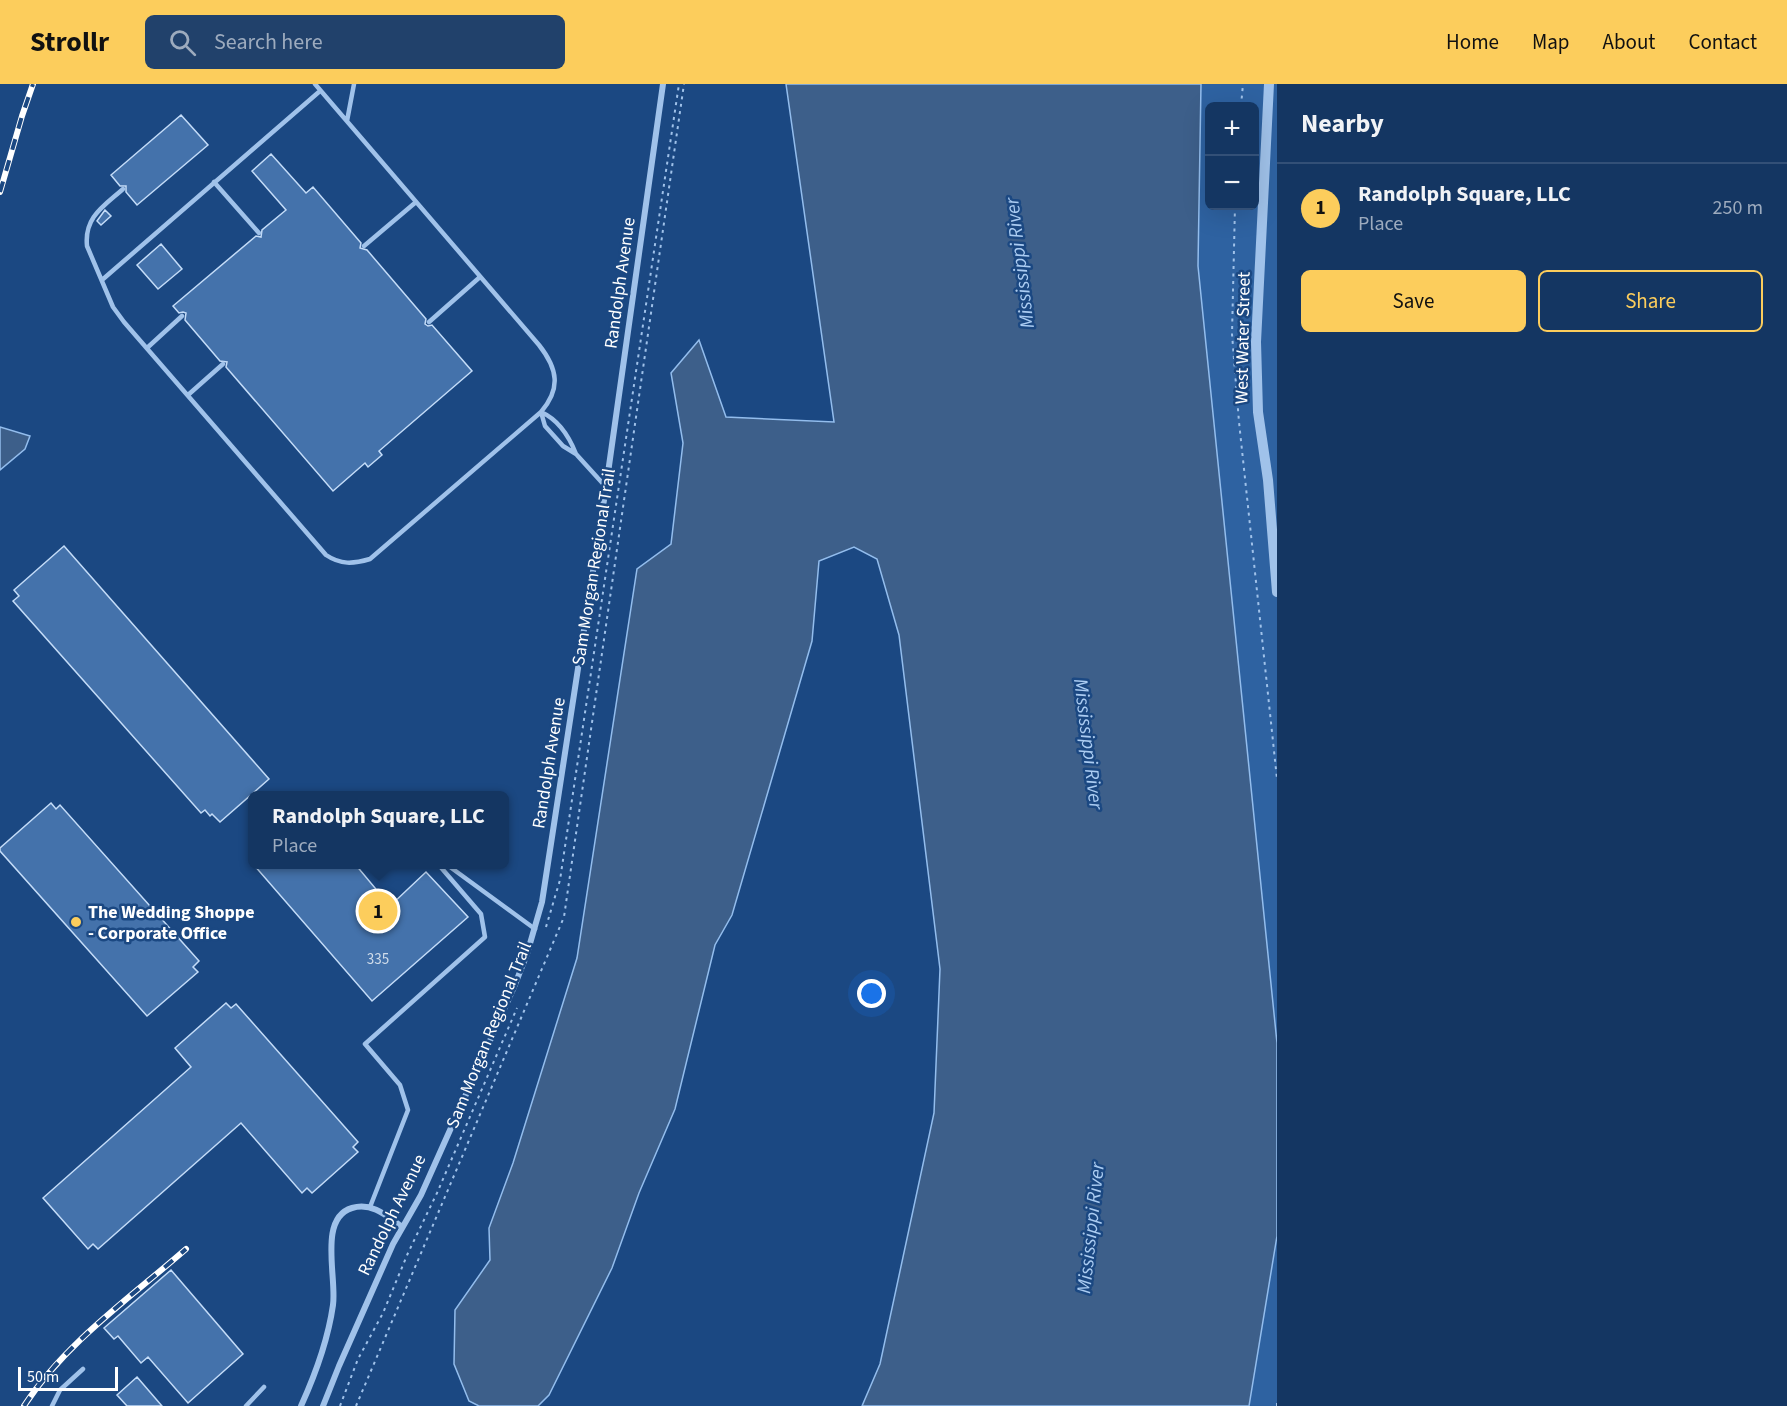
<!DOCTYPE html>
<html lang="en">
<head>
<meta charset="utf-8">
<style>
  body { margin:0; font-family:"Source Sans 3",sans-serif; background:#21416b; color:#f1f3f6 }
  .controls { position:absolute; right:18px; top:18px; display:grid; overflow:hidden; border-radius:9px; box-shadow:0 6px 24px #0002 }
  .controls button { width:54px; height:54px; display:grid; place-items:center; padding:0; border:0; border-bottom:2px solid #335077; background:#143662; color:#f1f3f6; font:30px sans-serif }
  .scale { position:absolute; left:18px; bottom:15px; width:100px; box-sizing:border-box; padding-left:6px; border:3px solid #fff; border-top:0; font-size:16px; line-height:21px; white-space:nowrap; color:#fff; -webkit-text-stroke:4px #1b4882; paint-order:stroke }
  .you { position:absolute; left:872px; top:910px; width:21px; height:21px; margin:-15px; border:4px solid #fff; border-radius:50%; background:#1a73e8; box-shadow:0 0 0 9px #1a73e833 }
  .badge { display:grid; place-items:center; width:39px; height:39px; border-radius:50%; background:#fccd5c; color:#111; font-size:20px; font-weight:700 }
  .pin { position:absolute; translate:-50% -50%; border:3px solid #fff; box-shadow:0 2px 6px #0006 }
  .popup { position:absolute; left:248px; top:707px; width:261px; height:78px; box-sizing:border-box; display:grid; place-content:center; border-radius:9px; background:#143662; filter:drop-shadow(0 2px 4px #0005); font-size:20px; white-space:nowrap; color:#9dabbe }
  .popup b { font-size:22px; color:#f1f3f6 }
  .popup::after { content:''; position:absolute; left:50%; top:100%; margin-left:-12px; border:12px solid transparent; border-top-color:#143662 }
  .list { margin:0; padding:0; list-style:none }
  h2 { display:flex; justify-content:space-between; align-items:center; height:78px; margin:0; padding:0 24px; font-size:26px }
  h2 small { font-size:20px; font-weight:400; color:#9dabbe }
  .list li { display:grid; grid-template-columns:39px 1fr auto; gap:18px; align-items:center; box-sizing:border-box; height:90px; padding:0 24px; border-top:2px solid #335077 }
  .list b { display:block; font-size:22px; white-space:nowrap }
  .list p { margin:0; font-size:20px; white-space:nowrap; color:#9dabbe }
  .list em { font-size:20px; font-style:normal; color:#9dabbe }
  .actions { display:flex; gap:12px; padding:18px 24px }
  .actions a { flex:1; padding:14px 0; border:2px solid #fccd5c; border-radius:9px; text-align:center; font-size:21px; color:#fccd5c }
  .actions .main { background:#fccd5c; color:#111 }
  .icon { flex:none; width:33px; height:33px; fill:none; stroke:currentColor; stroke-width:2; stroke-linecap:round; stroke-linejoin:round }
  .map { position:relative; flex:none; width:1277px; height:1322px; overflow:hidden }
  header { display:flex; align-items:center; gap:36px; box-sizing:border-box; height:84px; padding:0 30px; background:#fccd5c; color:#111 }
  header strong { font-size:28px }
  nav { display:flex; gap:33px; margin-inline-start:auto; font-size:21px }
  .search { width:420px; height:54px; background:#21416b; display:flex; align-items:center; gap:15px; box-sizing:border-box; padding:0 21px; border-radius:9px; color:#9dabbe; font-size:22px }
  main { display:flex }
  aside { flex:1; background:#143662 }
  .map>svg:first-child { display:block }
</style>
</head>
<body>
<header>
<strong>Strollr</strong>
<div class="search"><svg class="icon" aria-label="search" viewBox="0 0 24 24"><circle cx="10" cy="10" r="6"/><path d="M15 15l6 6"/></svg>Search here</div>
<nav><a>Home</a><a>Map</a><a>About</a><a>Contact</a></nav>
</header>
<main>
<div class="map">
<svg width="1277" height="1322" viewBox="0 0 1277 1322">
  <rect width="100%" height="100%" fill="#1b4882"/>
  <path fill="#2e62a1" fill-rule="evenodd" d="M 1201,0 L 1277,0 L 1277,959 L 1198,182 ZM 1210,22 L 1254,22 L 1254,122 L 1210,122 Z
    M 1277,1152 L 1277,1322 L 1249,1322 Z"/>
  <path fill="#3d5f8a" stroke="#93bded" stroke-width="1.5" d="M 786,0 L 1201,0 L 1198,182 L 1277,959 L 1277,1152 L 1249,1322 L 862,1322 L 880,1280 L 934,1029 L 940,885 L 899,551 L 877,475 L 854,463 L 819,477 L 812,557 L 732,831 L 715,861 L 675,1025 L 639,1109 L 612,1184 L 549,1311 L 538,1322 L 479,1322 L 469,1317 L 454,1280 L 455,1226 L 490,1176 L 489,1144 L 513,1079 L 577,874 L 637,485 L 671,460 L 683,359 L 671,289 L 699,256 L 726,333 L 834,338 Z
    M 0,343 L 30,352 L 25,365 L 0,386 Z"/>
  <path fill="#4472ab" stroke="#c4dcf8" stroke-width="1.5" d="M 181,31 L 208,61 L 137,121 L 126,108 L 126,102 L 120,102 L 111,91 Z
    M 271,70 L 306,109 L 313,103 L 361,159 L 360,164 L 367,166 L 426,235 L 425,240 L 428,242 L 432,241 L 472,287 L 379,367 L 382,371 L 368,383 L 365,379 L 333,407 L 226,283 L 227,278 L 220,277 L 185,236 L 186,229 L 183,228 L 179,229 L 173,222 L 256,152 L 261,153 L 262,146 L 286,126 L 252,87 Z
    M 105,126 L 111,132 L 101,141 L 97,137 Z
    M 161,160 L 182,185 L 158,205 L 137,181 Z
    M 64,462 L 269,695 L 220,738 L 212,730 L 210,732 L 205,726 L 201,729 L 13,517 L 19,512 L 14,506 Z
    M 51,719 L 56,725 L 60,721 L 199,877 L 193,883 L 198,888 L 147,932 L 0,767 L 0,764 Z
    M 253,780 L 355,780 L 390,822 L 426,788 L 468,833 L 372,917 Z
    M 226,919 L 231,924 L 236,920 L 358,1058 L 353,1063 L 358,1068 L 312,1109 L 307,1104 L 302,1109 L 241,1039 L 98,1165 L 93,1160 L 88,1165 L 43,1114 L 191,983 L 175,964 Z
    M 171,1186 L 243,1270 L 188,1319 L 148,1273 L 141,1279 L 118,1252 L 114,1255 L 104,1244 Z
    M 137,1293 L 162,1322 L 127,1322 L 117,1311 Z"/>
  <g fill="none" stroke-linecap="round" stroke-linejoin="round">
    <path stroke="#a0c2ea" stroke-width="2" stroke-dasharray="3 4.5" stroke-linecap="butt" d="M 1241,22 L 1243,0
      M 1235,122 L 1232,250 L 1239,338 L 1277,695
      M 546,843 L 560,796 L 679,0
      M 340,1322 L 358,1275 L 383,1229 L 408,1169 L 437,1109 L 517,924
      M 356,1322 L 564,833 L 684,0
      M 1277,1322 L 1277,1318"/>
    <path stroke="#a0c2ea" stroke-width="4.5" d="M 347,37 L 354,0
      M 214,98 L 259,149
      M 123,105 C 104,122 84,133 87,162 L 113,223 L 124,238 L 326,471 C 341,481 353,480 370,475 L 541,328 C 561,305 558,285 539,261 L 315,0
      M 364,162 L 416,118
      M 102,196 L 320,7
      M 429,238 L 480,193
      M 147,264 L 182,232
      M 188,311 L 223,280
      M 541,328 L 545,342 L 563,362 L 576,370 L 606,403
      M 541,328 C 559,336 569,352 576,370
      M 446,780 L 535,845
      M 370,1123 L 408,1026 L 400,1001 L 365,960 L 485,853 L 481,830 L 438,780
      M 52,1322 L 60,1306 L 83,1285
      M 246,1322 L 264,1303"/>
    <path stroke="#a0c2ea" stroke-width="6" d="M 301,1322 C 316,1289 328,1256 333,1221 C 337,1194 318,1134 352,1124 C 372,1118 387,1132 402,1143
      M 323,1322 L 339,1282 L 393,1160 L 421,1111 L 514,903 L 527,870 L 542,818 L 606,403 L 663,0"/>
    <path stroke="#a0c2ea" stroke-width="10" d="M 1269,0 L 1256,258 L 1258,328 L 1268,396 L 1277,508"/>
    <g stroke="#fff" stroke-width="6">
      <path id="rail" d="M 0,108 L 22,32 L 33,0
        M 24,1322 C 64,1260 131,1213 186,1165"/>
    </g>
    <use href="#rail" stroke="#1b4882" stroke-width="4" stroke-dasharray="11" stroke-linecap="butt"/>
  </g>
  <circle fill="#fccd5c" stroke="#1b4882" stroke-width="2" cx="76" cy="838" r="6"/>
  <g text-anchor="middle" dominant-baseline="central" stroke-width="5" stroke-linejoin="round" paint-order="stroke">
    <g font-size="15" fill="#d0dcea">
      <text x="378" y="875">335</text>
    </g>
    <g font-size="18" fill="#fff" stroke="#1b4882">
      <text transform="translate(620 199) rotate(-82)">Randolph Avenue</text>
      <text transform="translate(1243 254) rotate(-89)">West Water Street</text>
      <text transform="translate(594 483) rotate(-81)">Sam Morgan Regional Trail</text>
      <text transform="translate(549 679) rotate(-81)">Randolph Avenue</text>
      <text transform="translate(489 951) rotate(-68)">Sam Morgan Regional Trail</text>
      <text transform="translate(392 1131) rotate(-64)">Randolph Avenue</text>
    </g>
    <g font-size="18" font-weight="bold" fill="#fff" stroke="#1b4882" text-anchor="start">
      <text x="88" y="828">The Wedding Shoppe<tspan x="88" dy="21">- Corporate Office</tspan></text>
    </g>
    <g font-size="20" font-style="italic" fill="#abccf2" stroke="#1b4882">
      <text transform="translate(1020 179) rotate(-97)">Mississippi River</text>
      <text transform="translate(1088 660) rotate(83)">Mississippi River</text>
      <text transform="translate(1091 1144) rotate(-84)">Mississippi River</text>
    </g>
  </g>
</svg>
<div class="controls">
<button>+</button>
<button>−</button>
</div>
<div class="scale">50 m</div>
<div class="you"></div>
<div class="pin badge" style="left:378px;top:827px">1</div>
<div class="popup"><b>Randolph Square, LLC</b>Place</div>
</div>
<aside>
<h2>Nearby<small></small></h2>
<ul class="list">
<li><span class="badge">1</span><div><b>Randolph Square, LLC</b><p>Place</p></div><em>250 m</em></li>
</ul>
<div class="actions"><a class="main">Save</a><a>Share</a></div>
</aside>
</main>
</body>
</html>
